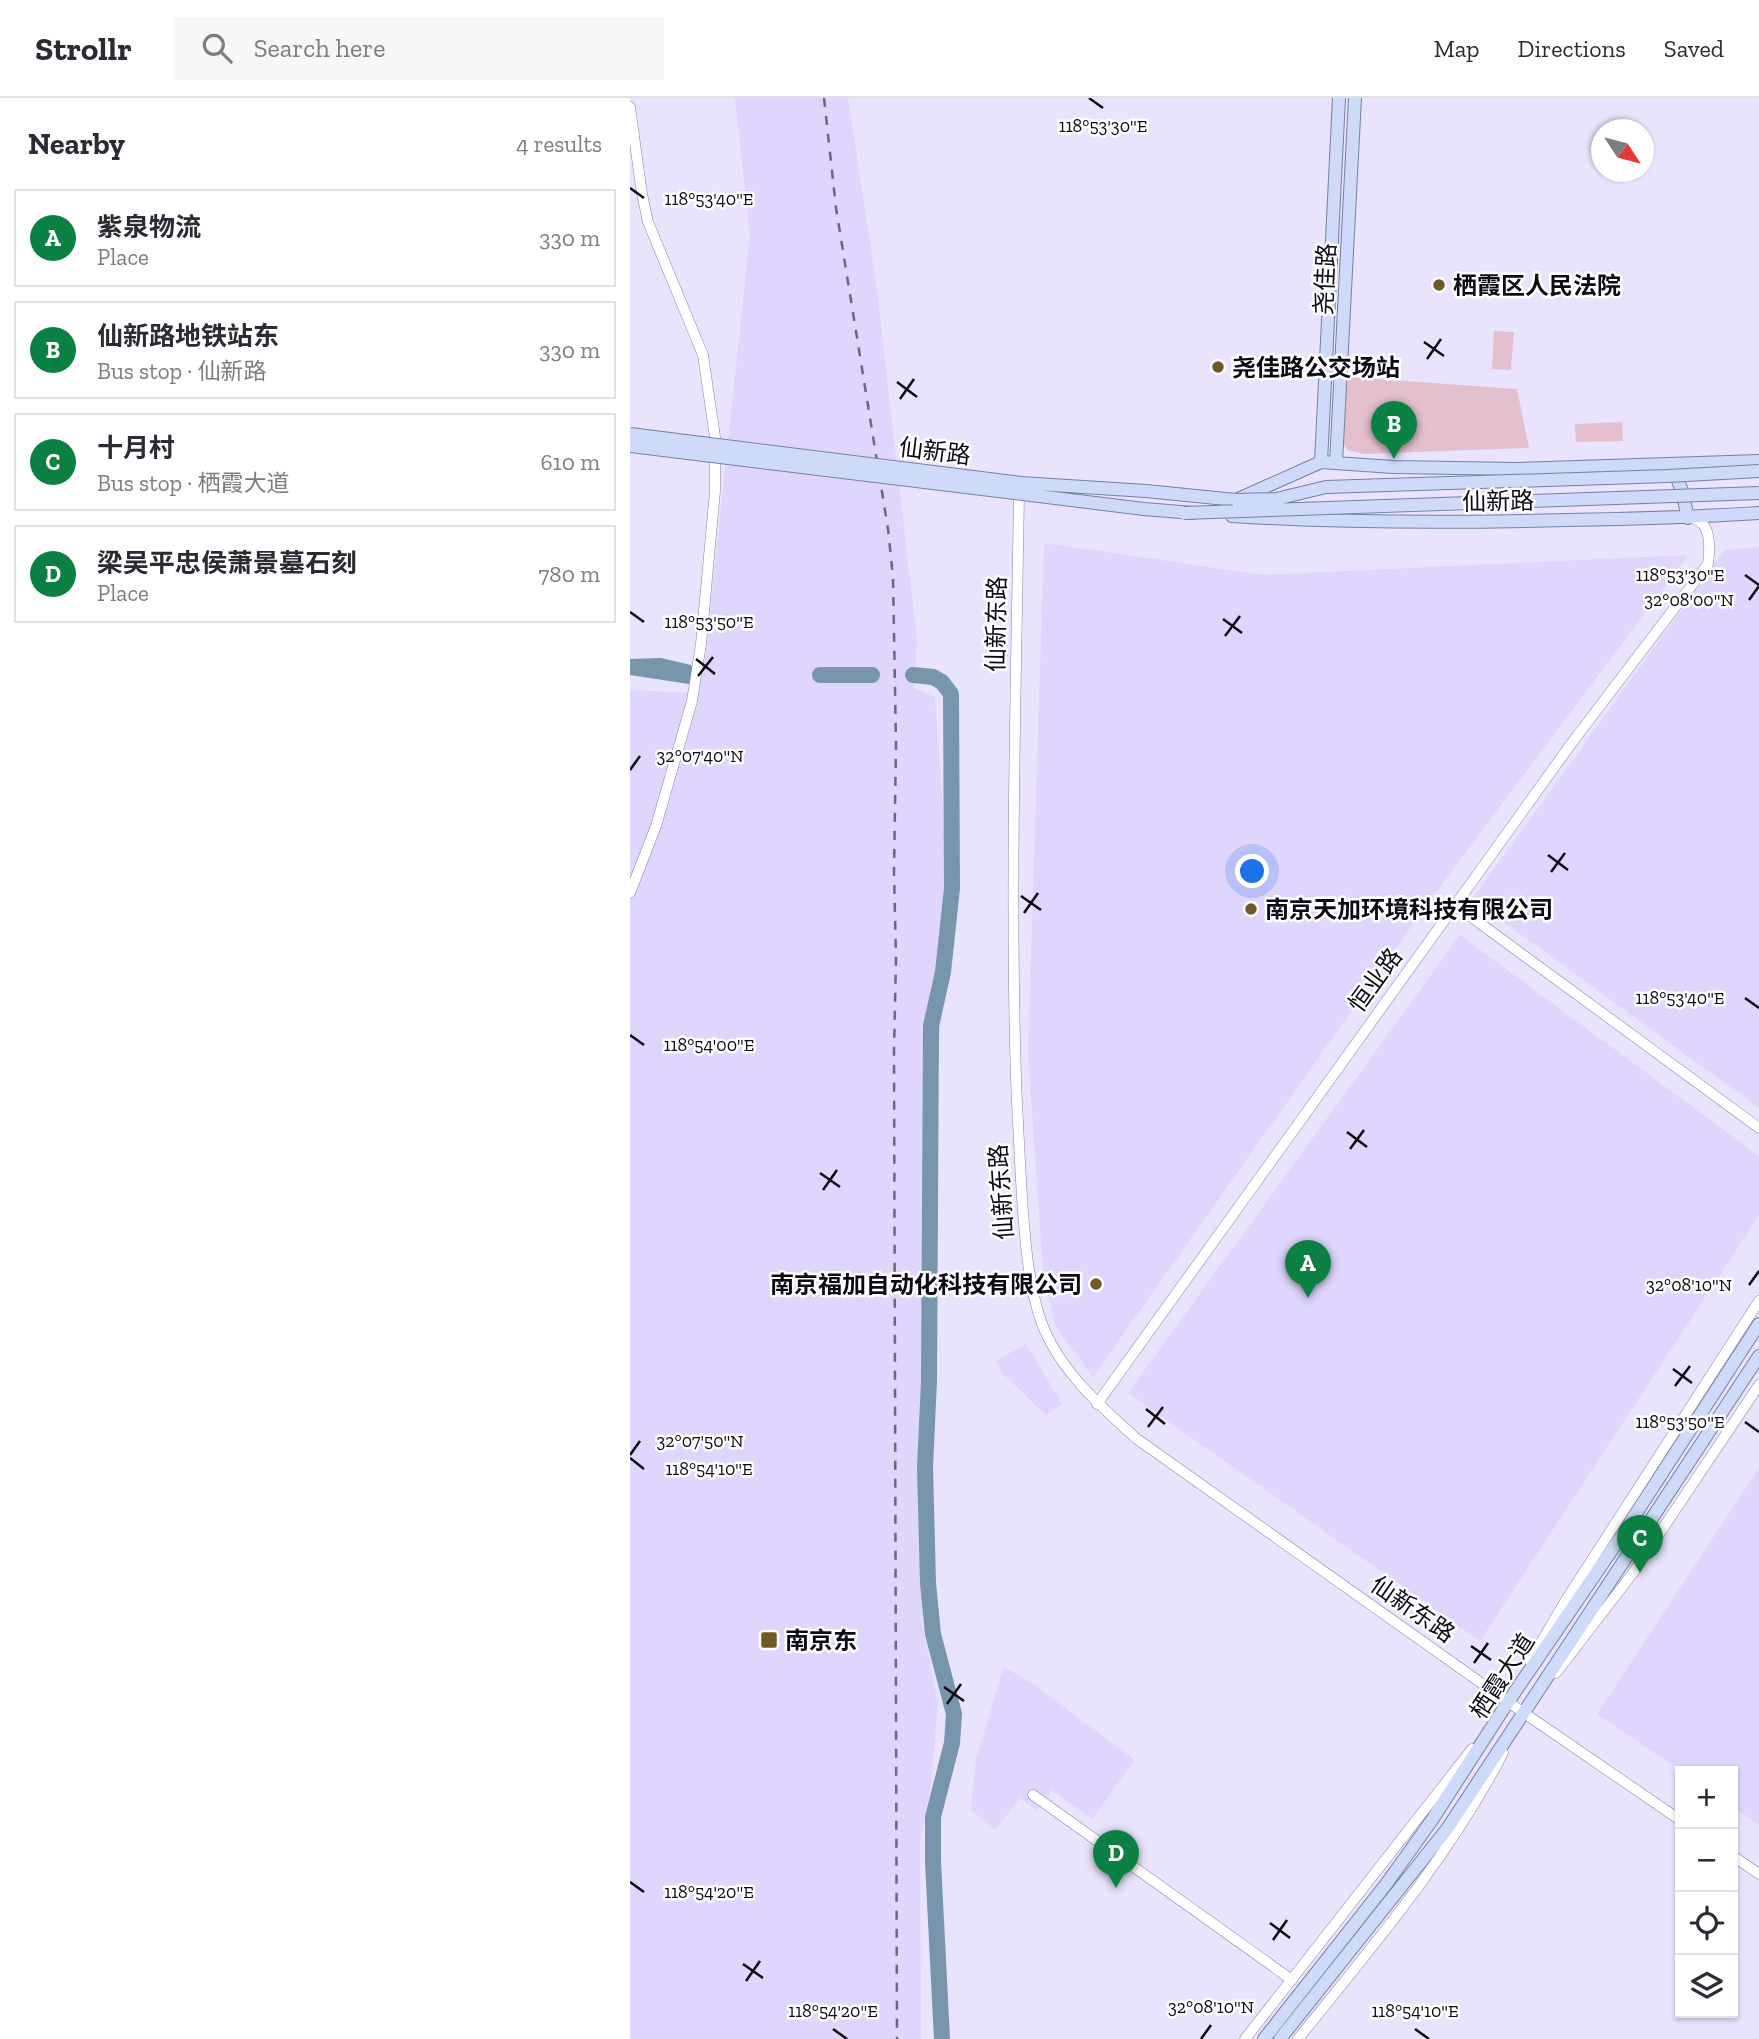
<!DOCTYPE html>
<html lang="en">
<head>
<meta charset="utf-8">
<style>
  body { margin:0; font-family:"Zilla Slab","Noto Sans SC",serif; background:#f7f7f7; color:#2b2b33 }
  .controls { position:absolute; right:21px; bottom:21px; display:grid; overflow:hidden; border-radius:0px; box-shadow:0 2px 5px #0004 }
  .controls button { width:63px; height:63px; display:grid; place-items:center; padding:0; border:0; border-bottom:2px solid #e1e1e2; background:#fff; color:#2b2b33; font:35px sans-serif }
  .compass { position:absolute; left:961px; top:21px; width:63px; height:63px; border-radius:50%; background:#fff; box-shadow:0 2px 5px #0004; rotate:126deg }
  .you { position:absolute; left:623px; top:774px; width:24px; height:24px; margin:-18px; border:5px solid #fff; border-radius:50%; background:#1a73e8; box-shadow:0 0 0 10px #1a73e833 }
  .badge { display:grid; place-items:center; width:46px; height:46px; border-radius:50%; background:#0b8043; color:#fff; font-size:23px; font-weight:700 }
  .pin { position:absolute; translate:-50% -58px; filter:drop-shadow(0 2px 4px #0008) }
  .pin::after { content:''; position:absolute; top:37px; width:24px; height:21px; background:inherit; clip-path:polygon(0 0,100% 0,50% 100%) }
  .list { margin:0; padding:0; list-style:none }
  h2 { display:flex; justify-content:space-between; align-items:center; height:91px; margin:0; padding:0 28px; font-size:30px }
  h2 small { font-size:23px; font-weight:400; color:#7c7c81 }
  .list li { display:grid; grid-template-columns:46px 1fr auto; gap:21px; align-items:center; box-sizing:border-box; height:98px; margin:0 14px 14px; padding:0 14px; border:2px solid #e1e1e2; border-radius:0px }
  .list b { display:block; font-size:26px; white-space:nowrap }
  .list p { margin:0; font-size:23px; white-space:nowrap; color:#7c7c81 }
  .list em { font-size:23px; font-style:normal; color:#7c7c81 }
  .icon { flex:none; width:38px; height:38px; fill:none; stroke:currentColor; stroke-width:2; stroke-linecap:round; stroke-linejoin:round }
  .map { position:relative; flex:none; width:1129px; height:1941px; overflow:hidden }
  header { display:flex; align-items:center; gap:42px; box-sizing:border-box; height:98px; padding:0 35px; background:#fff; border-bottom:2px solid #e1e1e2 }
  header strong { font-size:33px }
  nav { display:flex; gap:38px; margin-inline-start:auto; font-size:24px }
  .search { width:490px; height:63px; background:#f7f7f7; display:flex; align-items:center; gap:18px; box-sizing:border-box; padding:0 24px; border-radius:0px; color:#7c7c81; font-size:26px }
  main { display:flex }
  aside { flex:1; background:#fff }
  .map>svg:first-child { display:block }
</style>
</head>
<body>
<header>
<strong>Strollr</strong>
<div class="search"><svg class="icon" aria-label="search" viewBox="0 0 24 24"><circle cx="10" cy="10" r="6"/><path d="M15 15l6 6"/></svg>Search here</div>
<nav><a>Map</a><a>Directions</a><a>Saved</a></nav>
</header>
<main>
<aside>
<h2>Nearby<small>4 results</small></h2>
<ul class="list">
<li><span class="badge">A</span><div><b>紫泉物流</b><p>Place</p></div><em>330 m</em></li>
<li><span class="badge">B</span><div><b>仙新路地铁站东</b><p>Bus stop · 仙新路</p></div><em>330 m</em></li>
<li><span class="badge">C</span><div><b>十月村</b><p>Bus stop · 栖霞大道</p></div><em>610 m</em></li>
<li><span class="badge">D</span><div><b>梁吴平忠侯萧景墓石刻</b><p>Place</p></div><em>780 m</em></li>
</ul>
</aside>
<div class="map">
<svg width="1129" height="1941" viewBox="0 0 1129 1941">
  <rect width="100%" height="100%" fill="#e9e3fd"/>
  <path fill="#dfd5fd" d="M 105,0 L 218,0 L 246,184 L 287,542 L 284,590 L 305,599 L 320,814 L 298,1093 L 292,1525 L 308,1606 L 301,1686 L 290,1743 L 291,1941 L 0,1941 L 0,592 L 65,595 L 75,560 L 120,137 Z
    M 414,445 L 633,477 L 1058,457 L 795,809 L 463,1279 L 425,1228 L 413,1174 L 398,955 Z
    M 1129,449 L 1129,1010 L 842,801 L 1095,452 Z
    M 830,837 L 1129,1058 L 1129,1117 L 850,1543 L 498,1295 Z
    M 396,1246 L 432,1306 L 416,1317 L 371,1274 L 367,1262 Z
    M 1129,1370 L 1129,1727 L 1103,1709 L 1103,1673 L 1051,1673 L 967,1616 Z
    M 374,1569 L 405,1587 L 505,1662 L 462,1721 L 422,1692 L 407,1712 L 390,1700 L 365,1732 L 341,1712 L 346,1661 Z"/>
  <path fill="#e4c0ce" d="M 864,233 L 884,234 L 881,272 L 862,271 Z
    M 718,279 L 887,291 L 899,350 L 734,356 L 717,352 L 712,343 Z
    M 992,324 L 993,343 L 946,344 L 945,326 Z"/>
  <path fill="#7796ac" d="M 31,560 L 61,567 L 64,574 L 0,576 L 0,561 Z"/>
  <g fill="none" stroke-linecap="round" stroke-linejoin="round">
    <path stroke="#7796ac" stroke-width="16" d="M 0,569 L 60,578
      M 190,577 L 242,577
      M 283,577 L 303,579 L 312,584 L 321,596 L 322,790 L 313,874 L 301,928 L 299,1283 L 295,1369 L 298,1485 L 303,1536 L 324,1616 L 322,1645 L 303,1719 L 303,1764 L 312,1941"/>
    <g stroke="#8a82a0" stroke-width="11">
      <path id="minor" d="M 0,9 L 12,96 L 18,124 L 73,257 L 85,339 L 85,393 L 71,546 L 62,603 L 26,728 L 0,795
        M 389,396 C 386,591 380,787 386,982 C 388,1026 390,1070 393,1114 C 396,1151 399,1188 411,1223 C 428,1271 470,1308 507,1341 L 878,1604 L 1050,1722
        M 825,807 L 1129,1030
        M 467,1306 L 941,646 L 1078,466 C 1080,450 1082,424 1062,420
        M 900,1563 L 936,1502 L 1129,1203
        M 926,1575 L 1003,1475 L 1129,1287
        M 403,1697 L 662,1882
        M 1103,1758 L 1129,1776
        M 615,1941 L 842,1651
        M 668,1941 C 742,1849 819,1759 873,1655"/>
    </g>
    <g stroke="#7481a6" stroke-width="14">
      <path id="major" d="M 691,364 L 709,0
        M 706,365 L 725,0
        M 1043,370 L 1052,393 L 1058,420
        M 516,393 L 606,402 L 691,364 L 763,369 L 888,371 L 1129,363
        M 514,411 L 563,415
        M 602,418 C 713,425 825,425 937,422 C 1001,421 1065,419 1129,415
        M 634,1941 L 757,1785 L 802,1722 L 878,1604 L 990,1440 L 1129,1226
        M 650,1941 L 817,1731 L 1129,1258"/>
    </g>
    <use href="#minor" stroke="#fff" stroke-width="10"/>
    <use href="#major" stroke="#cddaf8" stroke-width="12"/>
    <path stroke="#6c687a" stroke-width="2.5" stroke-dasharray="9 9" stroke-linecap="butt" d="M 194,0 L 206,110 L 258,431 L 263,479 L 266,646 L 264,773 L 266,861 L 264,953 L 267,1941"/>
    <g stroke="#7481a6" stroke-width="14" stroke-linecap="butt">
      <path id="major-bridge" d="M 0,336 L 391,385 L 516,393
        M 0,348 L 514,411
        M 606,402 L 646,401 L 696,389 L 1038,378 L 1129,373
        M 554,415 L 1129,395"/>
    </g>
    <use href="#major-bridge" stroke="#cddaf8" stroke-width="12"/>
  </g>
  <path fill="none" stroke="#0d0a15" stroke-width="2.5" d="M 459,0 L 473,10M 0,90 L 14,100M 794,244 L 814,258M 797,261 L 811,241M 267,284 L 287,299M 270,301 L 284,281M 1115,477 L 1129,487M 1119,502 L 1129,488M 0,514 L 14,524M 593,521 L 612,535M 595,538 L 610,518M 66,561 L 85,576M 68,578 L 83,559M 0,672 L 10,658M 918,757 L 938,772M 921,774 L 935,755M 391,798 L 411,812M 394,815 L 408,795M 1115,900 L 1129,910M 0,937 L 14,947M 717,1034 L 737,1049M 720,1051 L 734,1032M 190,1075 L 210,1089M 193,1092 L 207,1072M 1119,1187 L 1129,1173M 1043,1271 L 1062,1285M 1045,1288 L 1060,1268M 516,1311 L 535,1326M 1115,1324 L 1129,1334M 518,1329 L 533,1309M 0,1357 L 10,1343M 0,1360 L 14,1371M 841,1548 L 861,1562M 844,1565 L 858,1545M 314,1589 L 334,1603M 317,1606 L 331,1586M 0,1784 L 14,1794M 640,1825 L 660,1840M 643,1842 L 657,1822M 113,1866 L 133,1880M 116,1883 L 130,1863M 203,1931 L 217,1941M 785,1931 L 799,1941M 571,1941 L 581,1927"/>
  <g fill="#725729" stroke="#fff" stroke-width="2.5">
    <circle cx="809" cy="187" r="7"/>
    <circle cx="588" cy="269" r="7"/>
    <circle cx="621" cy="811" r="7"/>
    <circle cx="466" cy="1186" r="7"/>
    <rect x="130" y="1533" width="18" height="18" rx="3.5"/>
  </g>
  <g text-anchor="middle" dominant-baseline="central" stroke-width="5" stroke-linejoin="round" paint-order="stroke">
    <g font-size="24" fill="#0d0a15" stroke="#fff">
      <text transform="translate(695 181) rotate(-87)">尧佳路</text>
      <text transform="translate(305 353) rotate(7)">仙新路</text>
      <text transform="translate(868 403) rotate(-1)">仙新路</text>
      <text transform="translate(366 526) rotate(-89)">仙新东路</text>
      <text transform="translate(745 882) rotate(-54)">恒业路</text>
      <text transform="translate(371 1094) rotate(-94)">仙新东路</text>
      <text transform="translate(783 1511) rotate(35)">仙新东路</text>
      <text transform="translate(872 1578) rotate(-57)">栖霞大道</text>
    </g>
    <g font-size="24" font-weight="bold" fill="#0d0a15" stroke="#fff" text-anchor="start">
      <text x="823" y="187">栖霞区人民法院</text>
      <text x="602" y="269">尧佳路公交场站</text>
      <text x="635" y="811">南京天加环境科技有限公司</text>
      <text x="452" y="1186" text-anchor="end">南京福加自动化科技有限公司</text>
      <text x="155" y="1542">南京东</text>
    </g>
  </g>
  <g font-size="18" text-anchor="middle" fill="#0d0a15" stroke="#fff" stroke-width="5" stroke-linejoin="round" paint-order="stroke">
    <text x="473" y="34">118°53'30"E</text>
    <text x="79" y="107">118°53'40"E</text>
    <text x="1050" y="483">118°53'30"E</text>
    <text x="1059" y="508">32°08'00"N</text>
    <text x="79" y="530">118°53'50"E</text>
    <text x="70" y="664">32°07'40"N</text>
    <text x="1050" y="906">118°53'40"E</text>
    <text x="79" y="953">118°54'00"E</text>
    <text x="1059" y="1193">32°08'10"N</text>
    <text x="1050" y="1330">118°53'50"E</text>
    <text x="70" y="1349">32°07'50"N</text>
    <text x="79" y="1377">118°54'10"E</text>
    <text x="79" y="1800">118°54'20"E</text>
    <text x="581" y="1915">32°08'10"N</text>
    <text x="203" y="1919">118°54'20"E</text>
    <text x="785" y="1919">118°54'10"E</text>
  </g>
</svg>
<div class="controls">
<button>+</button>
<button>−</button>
<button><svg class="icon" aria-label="locate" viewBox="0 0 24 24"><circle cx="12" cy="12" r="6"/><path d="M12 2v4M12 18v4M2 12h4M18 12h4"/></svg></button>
<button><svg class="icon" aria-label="layers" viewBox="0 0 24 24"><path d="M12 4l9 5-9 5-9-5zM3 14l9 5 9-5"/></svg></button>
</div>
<svg class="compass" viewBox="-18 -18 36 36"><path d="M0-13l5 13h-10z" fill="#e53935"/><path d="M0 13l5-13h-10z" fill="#7c7c81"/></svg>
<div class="you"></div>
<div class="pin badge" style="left:678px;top:1200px">A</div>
<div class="pin badge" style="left:764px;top:361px">B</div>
<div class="pin badge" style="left:1010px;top:1475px">C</div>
<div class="pin badge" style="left:486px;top:1790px">D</div>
</div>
</main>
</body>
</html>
